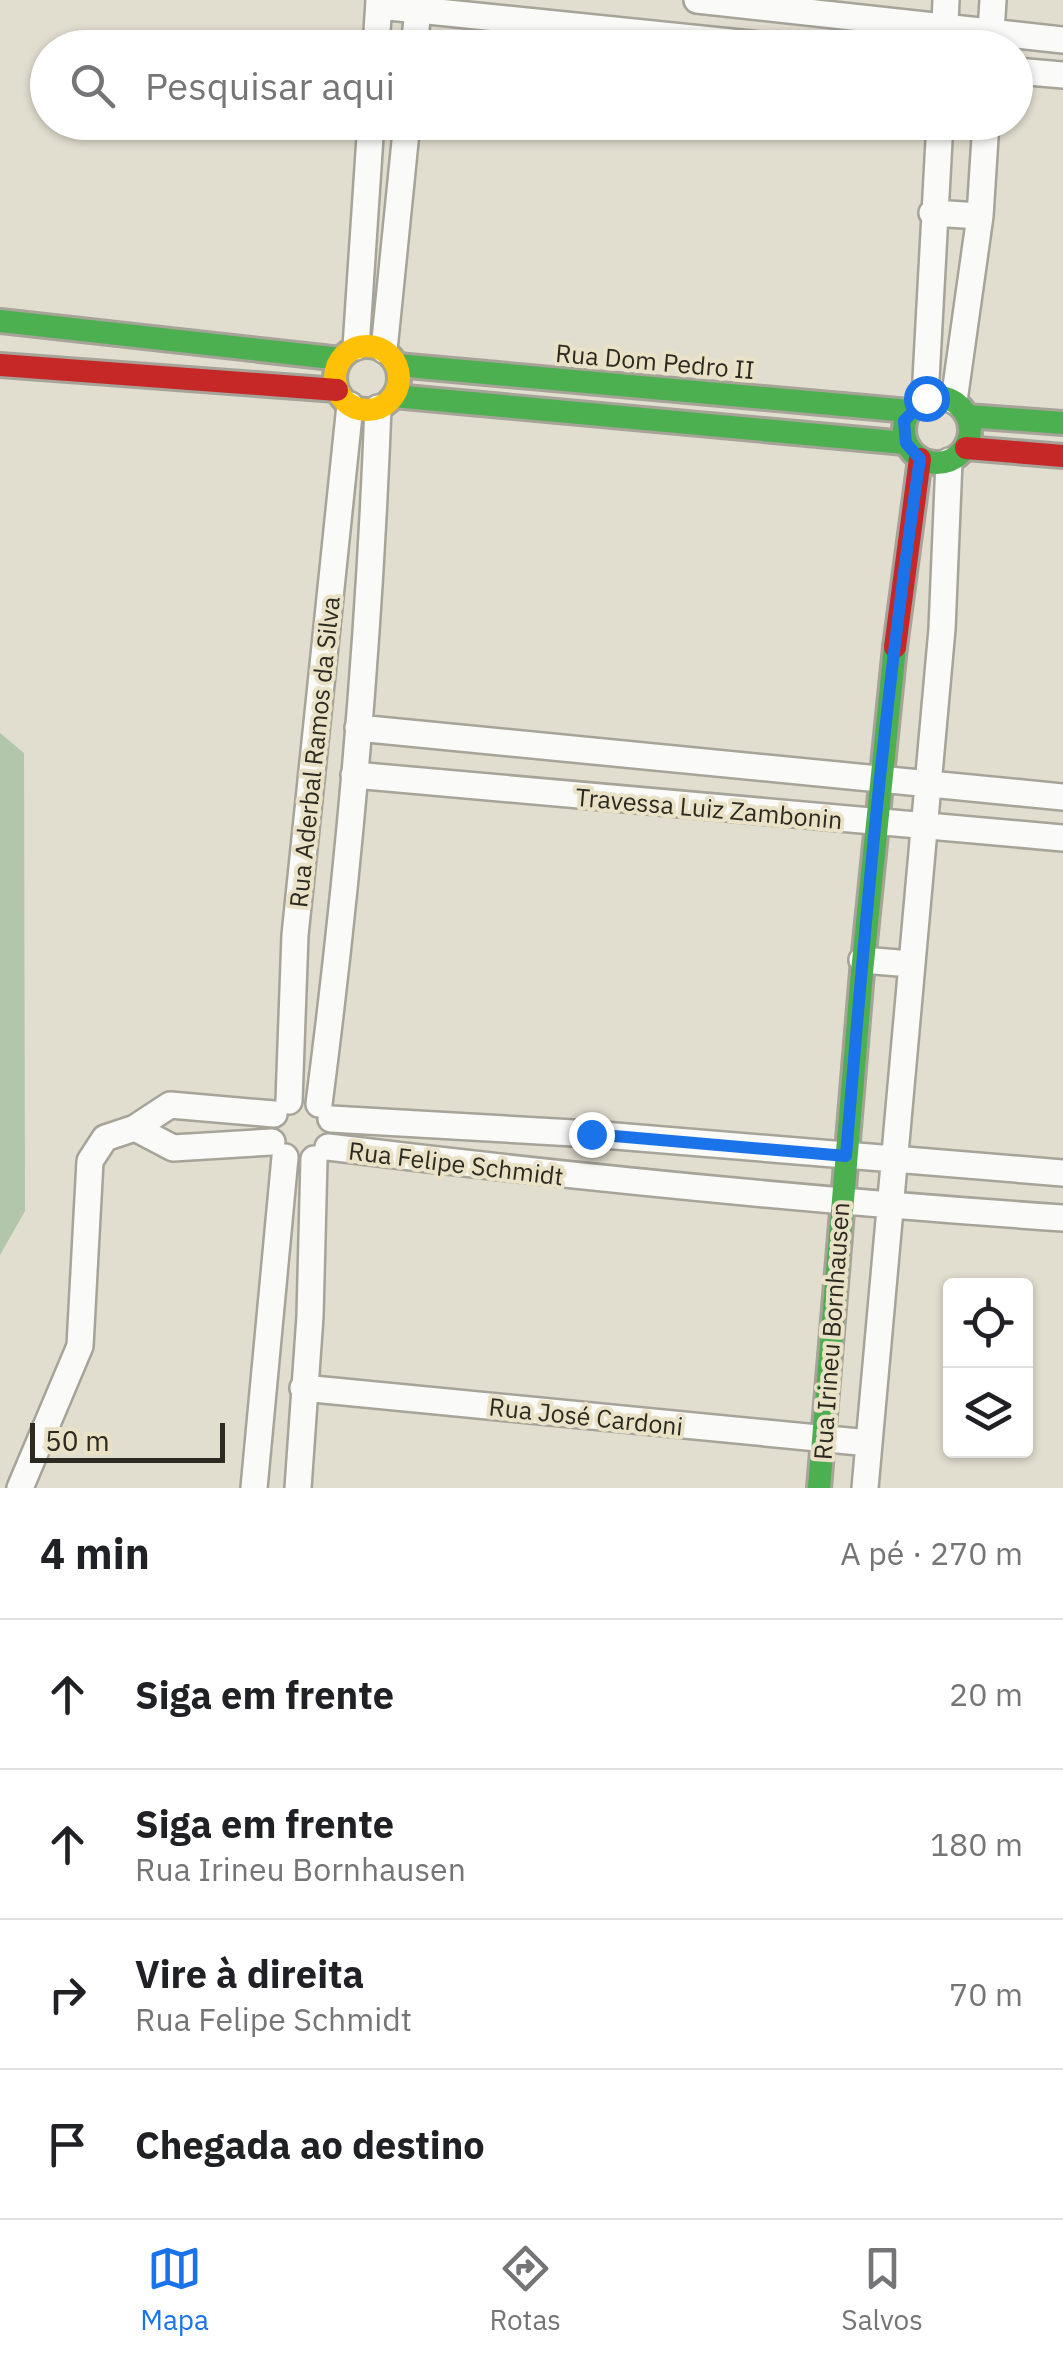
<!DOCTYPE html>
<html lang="pt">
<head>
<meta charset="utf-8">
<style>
  body { margin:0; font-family:"IBM Plex Sans",sans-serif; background:#f6f6f6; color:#202124 }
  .controls { position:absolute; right:30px; bottom:30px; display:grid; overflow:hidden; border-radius:10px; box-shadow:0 2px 8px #0004 }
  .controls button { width:90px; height:90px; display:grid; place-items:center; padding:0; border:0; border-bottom:2px solid #e0e0e0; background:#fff; color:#202124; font:50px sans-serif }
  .scale { position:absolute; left:30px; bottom:25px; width:195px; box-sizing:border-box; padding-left:10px; border:5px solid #2d2b21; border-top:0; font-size:28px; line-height:35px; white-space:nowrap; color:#2d2b21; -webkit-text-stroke:8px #e9e2c7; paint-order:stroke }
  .stop { position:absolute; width:30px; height:30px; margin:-22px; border:8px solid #1a73e8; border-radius:50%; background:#fff }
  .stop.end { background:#1a73e8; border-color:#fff; box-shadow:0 2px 10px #0008 }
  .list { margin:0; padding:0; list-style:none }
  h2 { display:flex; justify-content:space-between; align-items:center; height:130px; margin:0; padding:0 40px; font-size:42px }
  h2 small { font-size:32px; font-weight:400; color:#757577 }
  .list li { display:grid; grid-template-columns:65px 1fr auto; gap:30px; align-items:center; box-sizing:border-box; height:150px; padding:0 40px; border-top:2px solid #e0e0e0 }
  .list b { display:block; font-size:38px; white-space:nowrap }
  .list p { margin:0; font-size:32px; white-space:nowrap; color:#757577 }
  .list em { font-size:32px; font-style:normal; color:#757577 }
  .icon { flex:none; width:55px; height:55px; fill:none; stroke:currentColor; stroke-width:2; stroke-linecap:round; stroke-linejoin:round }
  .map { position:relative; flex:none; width:1063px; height:1488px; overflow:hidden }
  .search { position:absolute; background:#fff; box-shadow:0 2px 8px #0004; left:30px; right:30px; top:30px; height:110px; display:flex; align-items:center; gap:25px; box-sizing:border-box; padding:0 35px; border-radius:55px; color:#757577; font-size:38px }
  .sheet { height:730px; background:#fff }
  nav { display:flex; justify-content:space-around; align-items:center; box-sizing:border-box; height:140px; border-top:2px solid #e0e0e0; background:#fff; font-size:28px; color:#757577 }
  nav a { display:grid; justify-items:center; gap:5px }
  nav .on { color:#1a73e8 }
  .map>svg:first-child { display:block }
</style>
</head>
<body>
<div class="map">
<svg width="1063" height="1488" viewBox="0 0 1063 1488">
  <rect width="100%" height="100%" fill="#e1ddcf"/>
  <path fill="#b1c6aa" d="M 0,733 L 24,753 L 25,1211 L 0,1255 Z"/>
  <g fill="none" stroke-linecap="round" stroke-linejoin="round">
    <g stroke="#a6a399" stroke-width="30">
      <path id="street" d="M 697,0 L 1063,40
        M 379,6 L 791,48
        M 376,48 L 379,0
        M 414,48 L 419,0
        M 944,48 L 946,0
        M 990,48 L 993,0
        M 1016,71 L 1063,75
        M 932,213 L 980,216
        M 356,347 L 371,122
        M 384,350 L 407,122
        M 925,398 L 940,122
        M 954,401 L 980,216 L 986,122
        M 358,728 L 1063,797
        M 354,775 L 1063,838
        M 862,960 L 911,964
        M 289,1101 L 295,935 L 350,405
        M 319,1104 C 349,873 369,641 378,408
        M 331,1119 L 591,1134 L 1063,1173
        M 135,1128 L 173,1148 L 272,1142
        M 328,1147 C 573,1177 817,1201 1063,1218
        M 303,1388 L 869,1443
        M 20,1488 L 80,1346 L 90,1161 L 105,1138 L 135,1128 L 170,1105 L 274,1114
        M 254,1488 L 285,1157
        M 298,1488 L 310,1316 L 314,1159
        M 865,1488 L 942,629 L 949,461"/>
    </g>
    <g stroke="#a6a399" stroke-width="28">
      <path id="fast" d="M 0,321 L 341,359
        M 397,365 L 909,411
        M 394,396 L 905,443
        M904 430a33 33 0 1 1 66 0a33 33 0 1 1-66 0Z
        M 967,416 L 1063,423
        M 819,1488 L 862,972 L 895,647"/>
    </g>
    <g stroke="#a6a399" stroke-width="28">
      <path id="slow" d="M335 378a32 32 0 1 1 64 0a32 32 0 1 1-64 0Z"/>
    </g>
    <g stroke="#a6a399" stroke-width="28">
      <path id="jam" d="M 0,365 L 337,390
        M 966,448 L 1063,456
        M 895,647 L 920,459"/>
    </g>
    <use href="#street" stroke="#fafaf8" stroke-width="25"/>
    <use href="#fast" stroke="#4caf50" stroke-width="22"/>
    <use href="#slow" stroke="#ffc107" stroke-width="22"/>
    <use href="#jam" stroke="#c62828" stroke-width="22"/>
  </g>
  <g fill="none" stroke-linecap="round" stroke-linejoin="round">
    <path stroke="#1a73e8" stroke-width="12" d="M 591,1134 L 846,1156 C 865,923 885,691 920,459 L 906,443 L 904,421 L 926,398"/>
  </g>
  <g text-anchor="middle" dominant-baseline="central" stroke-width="8" stroke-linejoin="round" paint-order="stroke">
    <g font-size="25" fill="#2d2b21" stroke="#e9e2c7">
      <text transform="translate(655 361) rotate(5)">Rua Dom Pedro II</text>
      <text transform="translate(314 752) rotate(-84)">Rua Aderbal Ramos da Silva</text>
      <text transform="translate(709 808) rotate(5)">Travessa Luiz Zambonin</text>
      <text transform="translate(456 1163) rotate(7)">Rua Felipe Schmidt</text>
      <text transform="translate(831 1331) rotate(-86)">Rua Irineu Bornhausen</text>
      <text transform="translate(586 1416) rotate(6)">Rua José Cardoni</text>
    </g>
  </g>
</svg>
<div class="controls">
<button><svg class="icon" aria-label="locate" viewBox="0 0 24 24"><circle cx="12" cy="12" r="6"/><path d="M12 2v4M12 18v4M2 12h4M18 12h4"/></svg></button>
<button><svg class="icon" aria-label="layers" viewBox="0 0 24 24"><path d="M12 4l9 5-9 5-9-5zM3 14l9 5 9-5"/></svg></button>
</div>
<div class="scale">50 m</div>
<div class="stop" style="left:926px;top:398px"></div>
<div class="stop end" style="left:591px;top:1134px"></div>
<div class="search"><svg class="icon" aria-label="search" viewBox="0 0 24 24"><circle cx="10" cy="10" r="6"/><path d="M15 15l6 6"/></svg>Pesquisar aqui</div>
</div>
<section class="sheet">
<h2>4 min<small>A pé · 270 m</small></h2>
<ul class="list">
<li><svg class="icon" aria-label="ahead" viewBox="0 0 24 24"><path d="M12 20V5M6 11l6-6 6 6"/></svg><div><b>Siga em frente</b></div><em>20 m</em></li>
<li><svg class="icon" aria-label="ahead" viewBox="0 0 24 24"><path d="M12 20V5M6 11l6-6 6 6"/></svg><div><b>Siga em frente</b><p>Rua Irineu Bornhausen</p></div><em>180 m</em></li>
<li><svg class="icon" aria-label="right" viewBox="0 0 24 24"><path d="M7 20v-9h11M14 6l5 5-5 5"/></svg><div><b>Vire à direita</b><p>Rua Felipe Schmidt</p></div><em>70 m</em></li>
<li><svg class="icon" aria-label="arrive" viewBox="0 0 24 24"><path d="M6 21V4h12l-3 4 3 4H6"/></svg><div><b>Chegada ao destino</b></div></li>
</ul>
</section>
<nav>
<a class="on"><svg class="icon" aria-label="map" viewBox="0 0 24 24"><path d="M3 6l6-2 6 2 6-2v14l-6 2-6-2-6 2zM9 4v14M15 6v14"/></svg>Mapa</a>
<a><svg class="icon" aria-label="directions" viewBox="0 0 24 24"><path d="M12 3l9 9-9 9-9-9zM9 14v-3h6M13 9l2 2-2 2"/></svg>Rotas</a>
<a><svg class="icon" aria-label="saved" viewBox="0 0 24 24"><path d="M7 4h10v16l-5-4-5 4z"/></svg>Salvos</a>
</nav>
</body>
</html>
